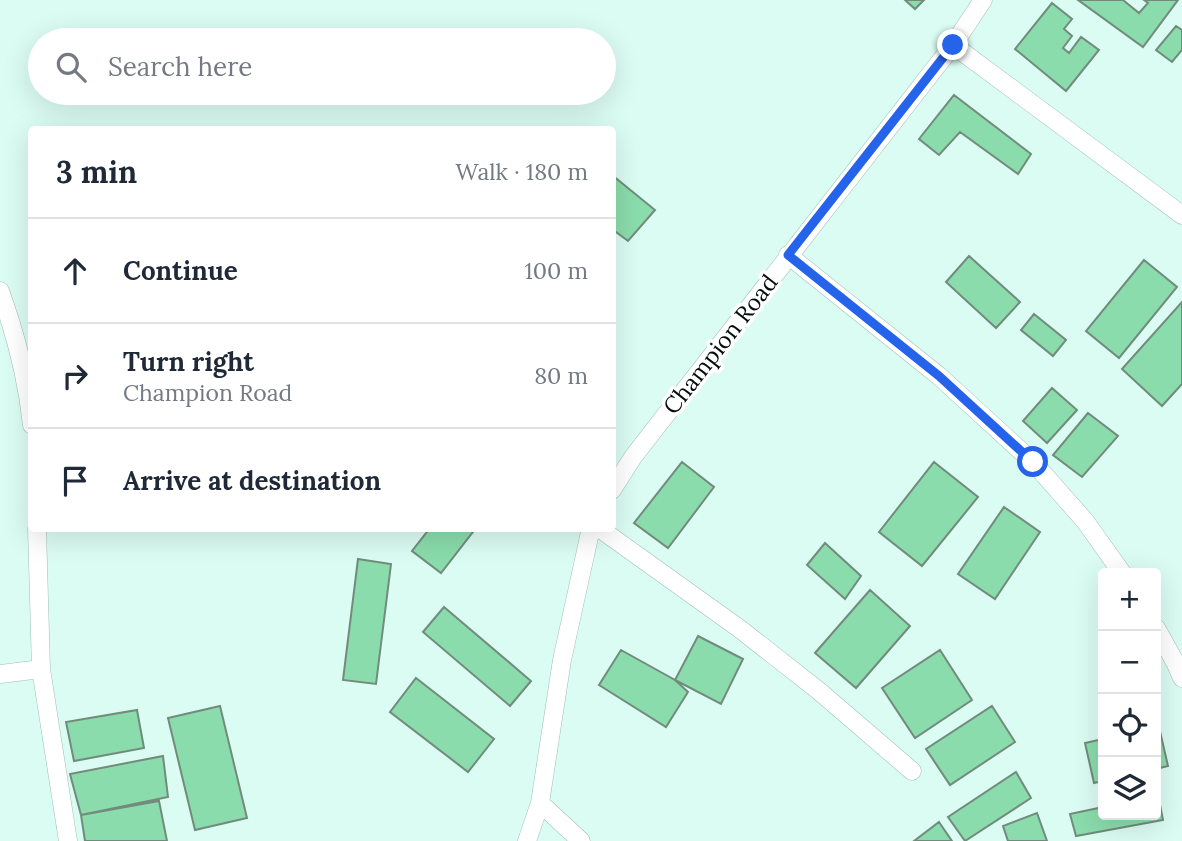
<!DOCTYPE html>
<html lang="en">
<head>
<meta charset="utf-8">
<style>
  body { margin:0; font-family:Lora,serif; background:#f2f2f3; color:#1f2937 }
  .controls { position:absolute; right:21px; bottom:21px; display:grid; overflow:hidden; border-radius:7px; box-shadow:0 7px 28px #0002 }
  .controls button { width:63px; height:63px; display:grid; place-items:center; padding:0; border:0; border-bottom:2px solid #e0e1e3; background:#fff; color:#1f2937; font:35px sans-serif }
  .stop { position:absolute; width:21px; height:21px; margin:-16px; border:5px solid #2563eb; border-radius:50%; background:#fff }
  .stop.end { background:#2563eb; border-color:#fff; box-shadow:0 2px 7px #0008 }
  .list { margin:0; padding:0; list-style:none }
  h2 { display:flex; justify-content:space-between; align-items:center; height:91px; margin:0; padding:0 28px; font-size:30px }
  h2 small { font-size:23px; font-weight:400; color:#747a83 }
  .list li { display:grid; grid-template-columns:46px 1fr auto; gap:21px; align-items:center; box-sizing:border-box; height:105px; padding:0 28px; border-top:2px solid #e0e1e3 }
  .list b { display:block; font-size:26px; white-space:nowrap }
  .list p { margin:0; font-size:23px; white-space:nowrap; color:#747a83 }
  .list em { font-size:23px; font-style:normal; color:#747a83 }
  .icon { flex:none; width:38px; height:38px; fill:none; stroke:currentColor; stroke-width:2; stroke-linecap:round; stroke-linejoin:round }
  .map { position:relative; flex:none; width:1182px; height:841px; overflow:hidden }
  .search { position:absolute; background:#fff; box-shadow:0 7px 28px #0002; left:28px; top:28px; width:588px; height:77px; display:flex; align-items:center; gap:18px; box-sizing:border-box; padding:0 24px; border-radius:38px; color:#747a83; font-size:26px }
  .panel { position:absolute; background:#fff; box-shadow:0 7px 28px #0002; left:28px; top:126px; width:588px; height:406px; border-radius:7px }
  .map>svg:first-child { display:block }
</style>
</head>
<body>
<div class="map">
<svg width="1182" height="841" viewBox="0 0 1182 841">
  <rect width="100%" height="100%" fill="#dbfcf3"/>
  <path fill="#8adcac" stroke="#728b7c" stroke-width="2" d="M 905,0 L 924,0 L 915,9 Z
    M 1078,0 L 1123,0 L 1139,13 L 1148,3 L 1144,0 L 1178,0 L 1143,47 Z
    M 1052,3 L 1072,19 L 1064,29 L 1072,36 L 1063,48 L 1069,53 L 1081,37 L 1099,50 L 1066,91 L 1015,49 Z
    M 1176,26 L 1182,30 L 1182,50 L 1172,62 L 1156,50 Z
    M 954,95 L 1031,154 L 1018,174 L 960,132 L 939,155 L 919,139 Z
    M 612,175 L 655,210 L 628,241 L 612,229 Z
    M 969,256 L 1020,302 L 996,328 L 946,282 Z
    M 1144,260 L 1177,287 L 1119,358 L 1086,331 Z
    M 1182,302 L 1182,384 L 1162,406 L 1122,369 Z
    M 1034,314 L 1066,340 L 1053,356 L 1021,330 Z
    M 1052,388 L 1077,410 L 1047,443 L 1023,421 Z
    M 1088,413 L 1118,436 L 1082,477 L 1053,455 Z
    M 682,462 L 714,487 L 668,548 L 634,523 Z
    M 934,462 L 978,497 L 922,566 L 879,532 Z
    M 1004,507 L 1040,532 L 995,599 L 958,574 Z
    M 430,528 L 476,528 L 441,573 L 412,551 Z
    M 825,543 L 861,576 L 845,599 L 807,565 Z
    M 358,559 L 391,564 L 376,684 L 343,680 Z
    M 870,590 L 910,626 L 856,688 L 815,653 Z
    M 444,607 L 531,681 L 510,706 L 423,632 Z
    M 698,636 L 743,659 L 721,704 L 675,680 Z
    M 621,650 L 675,680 L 688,692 L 666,727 L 599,685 Z
    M 940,650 L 972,700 L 915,738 L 882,688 Z
    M 416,678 L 494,739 L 468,772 L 390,712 Z
    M 220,706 L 247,818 L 195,830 L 168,718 Z
    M 992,706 L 1015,742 L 950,785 L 926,749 Z
    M 137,710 L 144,748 L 74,761 L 66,722 Z
    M 1159,727 L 1168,766 L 1156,769 L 1156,728 Z
    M 1103,739 L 1103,781 L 1094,783 L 1085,743 Z
    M 163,756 L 168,797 L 81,815 L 70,774 Z
    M 1016,772 L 1031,798 L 965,841 L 948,817 Z
    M 1158,795 L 1163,820 L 1076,836 L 1070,814 L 1103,807 L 1103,815 L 1156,815 L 1156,796 Z
    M 159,801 L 167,841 L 85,841 L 81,815 Z
    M 1037,813 L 1047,841 L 1008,841 L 1003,826 Z
    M 939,822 L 952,841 L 914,841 Z"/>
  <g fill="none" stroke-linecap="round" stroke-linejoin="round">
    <g stroke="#9fbfb6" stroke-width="19">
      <path id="minor" d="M 953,45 L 1182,215
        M 788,255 L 939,376 L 1033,462 L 1085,521 L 1122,573
        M 0,291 C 16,335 27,378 32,425
        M 612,490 L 633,457 L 953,45 L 983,0
        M 37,528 L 41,669 L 68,841
        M 599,528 L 740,629 L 819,691 L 912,771
        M 1156,628 L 1175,662 L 1182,678
        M 0,674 L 41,669
        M 540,803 L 581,841
        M 527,841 L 540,803 L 562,660 L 591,528"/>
    </g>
    <use href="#minor" stroke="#fff" stroke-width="18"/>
  </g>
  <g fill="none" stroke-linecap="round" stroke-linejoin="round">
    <path stroke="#2563eb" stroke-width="9" d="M 953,45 L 788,255 L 939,376 L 1033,462"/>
  </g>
  <g text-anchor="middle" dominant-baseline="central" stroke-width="7" stroke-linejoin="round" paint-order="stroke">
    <g font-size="23" fill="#040e0b" stroke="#fff">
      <text transform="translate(720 344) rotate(-52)">Champion Road</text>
    </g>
  </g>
</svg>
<div class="controls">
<button>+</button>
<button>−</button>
<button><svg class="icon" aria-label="locate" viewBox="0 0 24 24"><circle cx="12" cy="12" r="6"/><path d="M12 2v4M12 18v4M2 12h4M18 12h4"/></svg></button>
<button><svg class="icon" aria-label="layers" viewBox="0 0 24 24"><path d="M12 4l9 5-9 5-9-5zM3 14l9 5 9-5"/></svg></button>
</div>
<div class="stop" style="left:1033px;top:462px"></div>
<div class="stop end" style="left:953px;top:45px"></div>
<div class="search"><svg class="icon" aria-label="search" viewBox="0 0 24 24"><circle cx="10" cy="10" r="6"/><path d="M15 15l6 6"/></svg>Search here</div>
<section class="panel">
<h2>3 min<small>Walk · 180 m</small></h2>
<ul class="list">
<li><svg class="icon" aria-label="ahead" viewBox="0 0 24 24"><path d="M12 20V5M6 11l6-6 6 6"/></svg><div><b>Continue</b></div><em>100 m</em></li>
<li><svg class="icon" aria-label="right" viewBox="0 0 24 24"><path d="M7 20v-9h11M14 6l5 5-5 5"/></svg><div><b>Turn right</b><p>Champion Road</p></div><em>80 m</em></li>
<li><svg class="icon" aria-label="arrive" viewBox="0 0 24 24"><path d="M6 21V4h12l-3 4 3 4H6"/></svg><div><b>Arrive at destination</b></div></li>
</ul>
</section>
</div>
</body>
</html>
